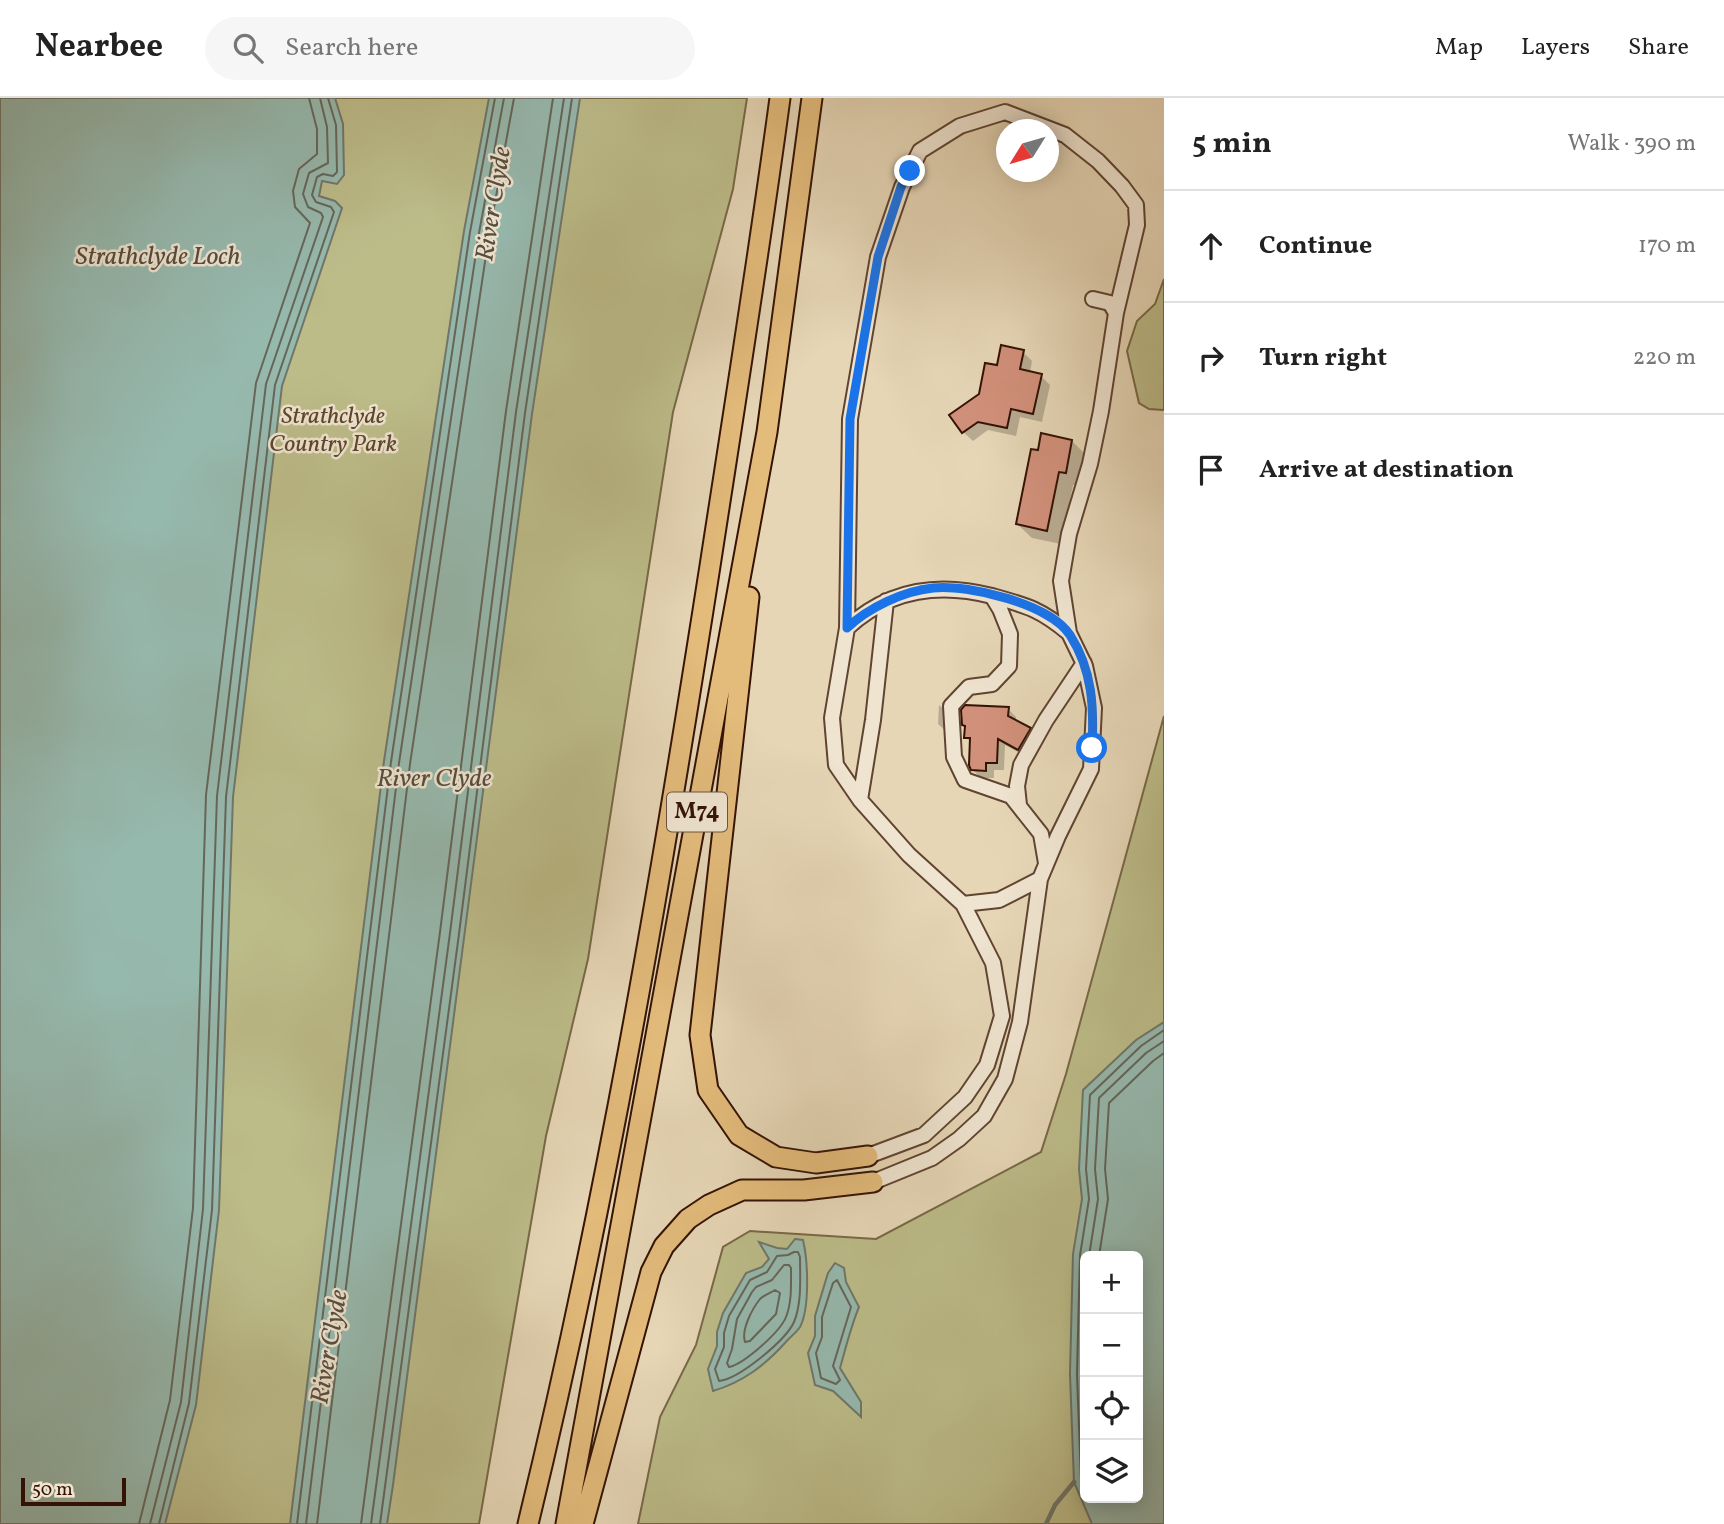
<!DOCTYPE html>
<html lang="en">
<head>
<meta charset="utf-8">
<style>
  body { margin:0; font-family:Vollkorn,serif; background:#f6f6f6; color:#222 }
  .controls { position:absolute; right:21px; bottom:21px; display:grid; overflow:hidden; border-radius:10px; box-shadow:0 4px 18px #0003 }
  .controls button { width:63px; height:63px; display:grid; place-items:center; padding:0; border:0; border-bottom:2px solid #e0e0e0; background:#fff; color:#222; font:35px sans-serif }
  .compass { position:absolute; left:996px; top:21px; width:63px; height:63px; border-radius:50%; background:#fff; box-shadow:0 4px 18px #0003; rotate:233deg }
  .scale { position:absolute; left:21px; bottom:18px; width:105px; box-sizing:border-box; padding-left:7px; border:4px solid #341305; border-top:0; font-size:19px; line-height:24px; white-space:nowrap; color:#341305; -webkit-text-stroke:5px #efe4d0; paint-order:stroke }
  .stop { position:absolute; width:21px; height:21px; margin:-16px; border:5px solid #1a73e8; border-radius:50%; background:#fff }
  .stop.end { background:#1a73e8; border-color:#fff; box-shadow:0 2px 7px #0008 }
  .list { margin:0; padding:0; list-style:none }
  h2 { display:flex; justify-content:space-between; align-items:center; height:91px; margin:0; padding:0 28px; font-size:30px }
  h2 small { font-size:23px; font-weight:400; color:#767676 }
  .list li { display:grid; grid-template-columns:46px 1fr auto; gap:21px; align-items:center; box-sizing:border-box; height:112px; padding:0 28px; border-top:2px solid #e0e0e0 }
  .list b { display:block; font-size:26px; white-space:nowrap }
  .list em { font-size:23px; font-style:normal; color:#767676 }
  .icon { flex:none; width:38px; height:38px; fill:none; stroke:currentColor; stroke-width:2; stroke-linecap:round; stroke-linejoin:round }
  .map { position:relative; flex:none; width:1164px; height:1426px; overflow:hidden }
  header { display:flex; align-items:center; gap:42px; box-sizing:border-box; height:98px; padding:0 35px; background:#fff; border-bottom:2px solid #e0e0e0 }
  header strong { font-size:33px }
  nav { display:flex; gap:38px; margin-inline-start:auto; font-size:24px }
  .search { width:490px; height:63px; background:#f6f6f6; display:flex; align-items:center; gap:18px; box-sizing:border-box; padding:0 24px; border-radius:38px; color:#767676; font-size:26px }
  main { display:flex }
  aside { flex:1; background:#fff }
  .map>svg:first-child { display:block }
</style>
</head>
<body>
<header>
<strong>Nearbee</strong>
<div class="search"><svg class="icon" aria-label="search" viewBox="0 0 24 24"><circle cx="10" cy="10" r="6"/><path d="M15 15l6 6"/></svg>Search here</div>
<nav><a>Map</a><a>Layers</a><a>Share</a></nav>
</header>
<main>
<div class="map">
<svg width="1164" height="1426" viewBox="0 0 1164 1426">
  <rect width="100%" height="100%" fill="#e6d6b6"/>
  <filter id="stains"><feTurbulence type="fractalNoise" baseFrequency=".00286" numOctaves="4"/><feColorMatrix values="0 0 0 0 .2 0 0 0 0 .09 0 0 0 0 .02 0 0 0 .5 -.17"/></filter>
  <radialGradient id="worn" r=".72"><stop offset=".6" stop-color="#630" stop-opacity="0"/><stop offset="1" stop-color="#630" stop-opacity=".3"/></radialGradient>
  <path fill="#bcbc89" stroke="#786847" stroke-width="2" fill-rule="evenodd" d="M 0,0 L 747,0 L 733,91 L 673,314 L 588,861 L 546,1038 L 479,1426 L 0,1426 Z
    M 1164,181 L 1164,311 L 1163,312 L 1149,311 L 1139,305 L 1127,253 L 1137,223 L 1155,206 Z
    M 1164,618 L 1164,1426 L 638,1426 L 660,1319 L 696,1247 L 723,1149 L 750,1133 L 876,1141 L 1041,1054 L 1066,976 ZM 1085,1158 L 1138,1158 L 1138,1400 L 1085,1400 Z"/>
  <path fill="#96b9ae" stroke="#6f776a" stroke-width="2" fill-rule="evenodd" d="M 0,0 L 335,0 L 343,26 L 344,77 L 337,86 L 322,83 L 319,98 L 335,103 L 342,110 L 282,288 L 233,699 L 219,1112 L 196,1307 L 165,1426 L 0,1426 Z
    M 489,0 L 580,0 L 532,316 L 393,1387 L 387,1426 L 290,1426 L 384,663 L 464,133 Z
    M 1164,924 L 1164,1426 L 1092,1426 L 1074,1384 L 1070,1276 L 1073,1156 L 1082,1101 L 1079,1071 L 1083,992 L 1136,942 ZM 1138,1158 L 1138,1400 L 1085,1400 L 1085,1158 Z
    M 795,1141 L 803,1142 C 808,1163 810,1210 800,1229 C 796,1235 789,1240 785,1245 C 764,1268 743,1284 713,1293 L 708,1271 L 717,1248 L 717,1234 L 723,1215 L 746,1175 L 762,1169 L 769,1161 L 759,1144 L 777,1150 L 787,1151 Z
    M 835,1165 L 844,1170 L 846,1184 L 859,1209 C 851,1228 846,1249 840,1270 L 861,1304 L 861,1319 L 833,1293 L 815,1287 L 808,1255 L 815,1238 L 815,1218 L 828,1175 Z"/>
  <path fill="#0003" d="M 1023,254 L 1032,263 L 1030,275 L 1041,278 L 1050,287 L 1042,324 L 1020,319 L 1016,338 L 988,332 L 973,343 L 963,334 L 981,297 L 998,269 Z
    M 1072,343 L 1086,357 L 1079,388 L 1073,387 L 1061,446 L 1032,440 L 1017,426 L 1039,354 Z
    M 939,607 L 950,617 L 948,635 L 938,626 Z
    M 1008,611 L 1016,619 L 1016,624 L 1030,631 L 1038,639 L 1027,659 L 1005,647 L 1004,672 L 994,672 L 994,680 L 981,680 L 972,671 L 971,644 L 966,639 L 966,630 L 963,627 Z"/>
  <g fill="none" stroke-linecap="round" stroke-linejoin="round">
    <path stroke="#65665a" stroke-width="2" d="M 794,1154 L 798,1154 L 800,1159 C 800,1179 802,1205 794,1224 C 786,1242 739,1281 719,1283 L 715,1271 L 724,1249 L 724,1235 L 729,1218 L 750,1182 L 767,1174 L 777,1158 L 788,1157 Z
      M 1089,1158 L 1098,1101 L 1095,1071 L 1099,1000 L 1146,955 L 1164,943
      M 1099,1158 L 1108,1101 L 1105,1071 L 1109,1005 L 1153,963 L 1164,955
      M 784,1167 L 789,1167 L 791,1170 C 791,1186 792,1204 786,1219 C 780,1234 744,1266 729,1269 L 727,1265 L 732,1251 L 737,1221 L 752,1194 L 756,1189 L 772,1182 Z
      M 837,1182 L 851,1209 L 833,1268 L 840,1282 L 836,1286 L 821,1280 L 816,1255 L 822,1239 L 822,1219 L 833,1185 Z
      M 775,1192 L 780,1195 L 776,1216 L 750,1243 L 745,1244 C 741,1232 752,1211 760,1201 C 764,1197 770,1195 775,1192 Z
      M 1085,1391 L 1081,1382 L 1077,1276 L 1080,1157 L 1089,1101 L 1086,1071 L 1090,997 L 1141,948 L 1164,932
      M 139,1426 L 170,1302 L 193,1110 L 206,697 L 256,285 L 310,125 L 295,109 L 293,93 L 299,71 L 317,56 L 317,31 L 309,0
      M 150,1426 L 181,1304 L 203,1111 L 217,698 L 266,286 L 323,119 L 321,115 L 308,109 L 303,96 L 309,75 L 328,65 L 327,29 L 320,0
      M 159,1426 L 189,1305 L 212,1112 L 226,699 L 275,287 L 334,114 L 331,109 L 316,104 L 312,97 L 317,79 L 323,76 L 333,78 L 337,74 L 336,27 L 328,0
      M 297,1426 L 391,664 L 470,134 L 495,0
      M 306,1426 L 399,665 L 479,135 L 504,0
      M 317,1426 L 410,666 L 489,137 L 514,0
      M 361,1426 L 440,834 L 506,313 L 553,0
      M 371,1426 L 450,835 L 516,314 L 564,0
      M 380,1426 L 459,836 L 525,315 L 572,0"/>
    <path stroke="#6f776a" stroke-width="4.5" d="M 1046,1426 L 1055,1407 L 1074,1384"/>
  </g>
  <path fill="#d1907a" stroke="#341305" stroke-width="2" d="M 1001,247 L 1024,252 L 1020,271 L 1042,276 L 1033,316 L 1011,311 L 1007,330 L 978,324 L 962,335 L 949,317 L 979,296 L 985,265 L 997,267 Z
    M 1041,335 L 1072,342 L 1066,375 L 1059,374 L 1047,433 L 1016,426 L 1031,351 L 1038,352 Z
    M 965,607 L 1009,609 L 1008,618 L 1031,630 L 1018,652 L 998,641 L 997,665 L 986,665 L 986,673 L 971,672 L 969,667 L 970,640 L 964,640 L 965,628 L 962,627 L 961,612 Z"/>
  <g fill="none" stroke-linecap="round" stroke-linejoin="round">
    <g stroke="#604431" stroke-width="18">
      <path id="minor" d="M 1093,201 L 1110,205 L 1116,215
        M 992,498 L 1000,511 L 1010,536 L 1009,568 L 992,586 L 969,589 L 951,608 L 954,659 L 965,682 L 1011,698 L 1041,736 L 1046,765
        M 847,530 C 889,491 938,484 992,498 C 1028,508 1040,511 1069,535
        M 860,702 L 873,622 L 886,503
        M 1019,707 L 1017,688 L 1021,667 L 1046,622 L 1084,565
        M 963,806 L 999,802 L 1040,781
        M 868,1058 L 924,1037 L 965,999 L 987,967 L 1002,918 L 993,865 L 963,806 L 909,757 L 860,702 L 836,667 L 832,620 L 847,530 L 850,321 L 878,159 L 902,89 L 920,53 L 960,28 L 1005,14 L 1065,37 L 1098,63 L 1122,88 L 1136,107 L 1137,127 L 1116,215 L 1101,313 L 1090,366 L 1069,436 L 1061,483 L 1069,535 L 1085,568 L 1094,610 L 1091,671 L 1058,738 L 1040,781 L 1020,924 L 1005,981 L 984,1018 L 959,1041 L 932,1060 L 873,1084"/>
    </g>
    <g stroke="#341305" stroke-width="23">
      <path id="highway" d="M 749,499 L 700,937 L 708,992 L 739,1037 L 776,1059 L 816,1065 L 868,1058
        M 528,1426 C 605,1110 660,789 710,468 C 734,312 759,156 780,0
        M 566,1426 L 767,334 L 812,0
        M 583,1426 L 651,1174 L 664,1148 L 688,1121 L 709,1107 L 742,1092 L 804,1092 L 873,1084"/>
    </g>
    <use href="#minor" stroke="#efe4d0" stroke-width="14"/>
    <use href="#highway" stroke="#e3bb7b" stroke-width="19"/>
  </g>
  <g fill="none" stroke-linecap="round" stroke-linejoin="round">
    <path stroke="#1a73e8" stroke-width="9" d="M 910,73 L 901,89 L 878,159 L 850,321 L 847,530 C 868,510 903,493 933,490 C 968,486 1050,506 1070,537 C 1093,573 1094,610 1092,650"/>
  </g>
  <g text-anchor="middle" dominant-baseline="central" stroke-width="5" stroke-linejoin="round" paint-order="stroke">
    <rect fill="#efe4d0" stroke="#6c5242" stroke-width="2" x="667" y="694.5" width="60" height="39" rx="5"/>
    <g font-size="23" font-weight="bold" fill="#341305">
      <text x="697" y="714">M74</text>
    </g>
    <g font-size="24" font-style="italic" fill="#5d462d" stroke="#efe4d0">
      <text x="333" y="319">Strathclyde<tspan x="333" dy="28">Country Park</tspan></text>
    </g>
    <g font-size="26" font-style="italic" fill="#564d40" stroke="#efe4d0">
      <text transform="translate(494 106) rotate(-81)">River Clyde</text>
      <text x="158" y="159">Strathclyde Loch</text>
      <text x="434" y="681">River Clyde</text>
      <text transform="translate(330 1249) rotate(-80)">River Clyde</text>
    </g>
  </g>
  <rect width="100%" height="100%" filter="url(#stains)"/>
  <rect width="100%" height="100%" fill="url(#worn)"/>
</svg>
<div class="controls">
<button>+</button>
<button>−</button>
<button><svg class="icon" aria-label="locate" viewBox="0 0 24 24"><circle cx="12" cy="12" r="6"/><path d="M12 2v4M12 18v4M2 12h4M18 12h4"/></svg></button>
<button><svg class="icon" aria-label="layers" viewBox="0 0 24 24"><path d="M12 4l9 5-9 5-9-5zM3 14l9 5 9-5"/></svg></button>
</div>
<svg class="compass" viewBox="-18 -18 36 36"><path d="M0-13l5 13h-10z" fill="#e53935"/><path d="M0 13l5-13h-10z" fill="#767676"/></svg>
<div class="scale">50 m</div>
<div class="stop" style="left:1092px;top:650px"></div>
<div class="stop end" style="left:910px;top:73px"></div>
</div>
<aside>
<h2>5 min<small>Walk · 390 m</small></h2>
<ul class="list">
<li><svg class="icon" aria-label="ahead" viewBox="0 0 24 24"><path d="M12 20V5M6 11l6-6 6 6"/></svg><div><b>Continue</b></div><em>170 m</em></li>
<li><svg class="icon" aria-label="right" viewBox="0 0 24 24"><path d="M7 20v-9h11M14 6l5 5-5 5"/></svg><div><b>Turn right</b></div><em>220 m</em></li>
<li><svg class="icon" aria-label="arrive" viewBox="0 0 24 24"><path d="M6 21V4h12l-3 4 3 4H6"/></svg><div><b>Arrive at destination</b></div></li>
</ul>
</aside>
</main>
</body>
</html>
